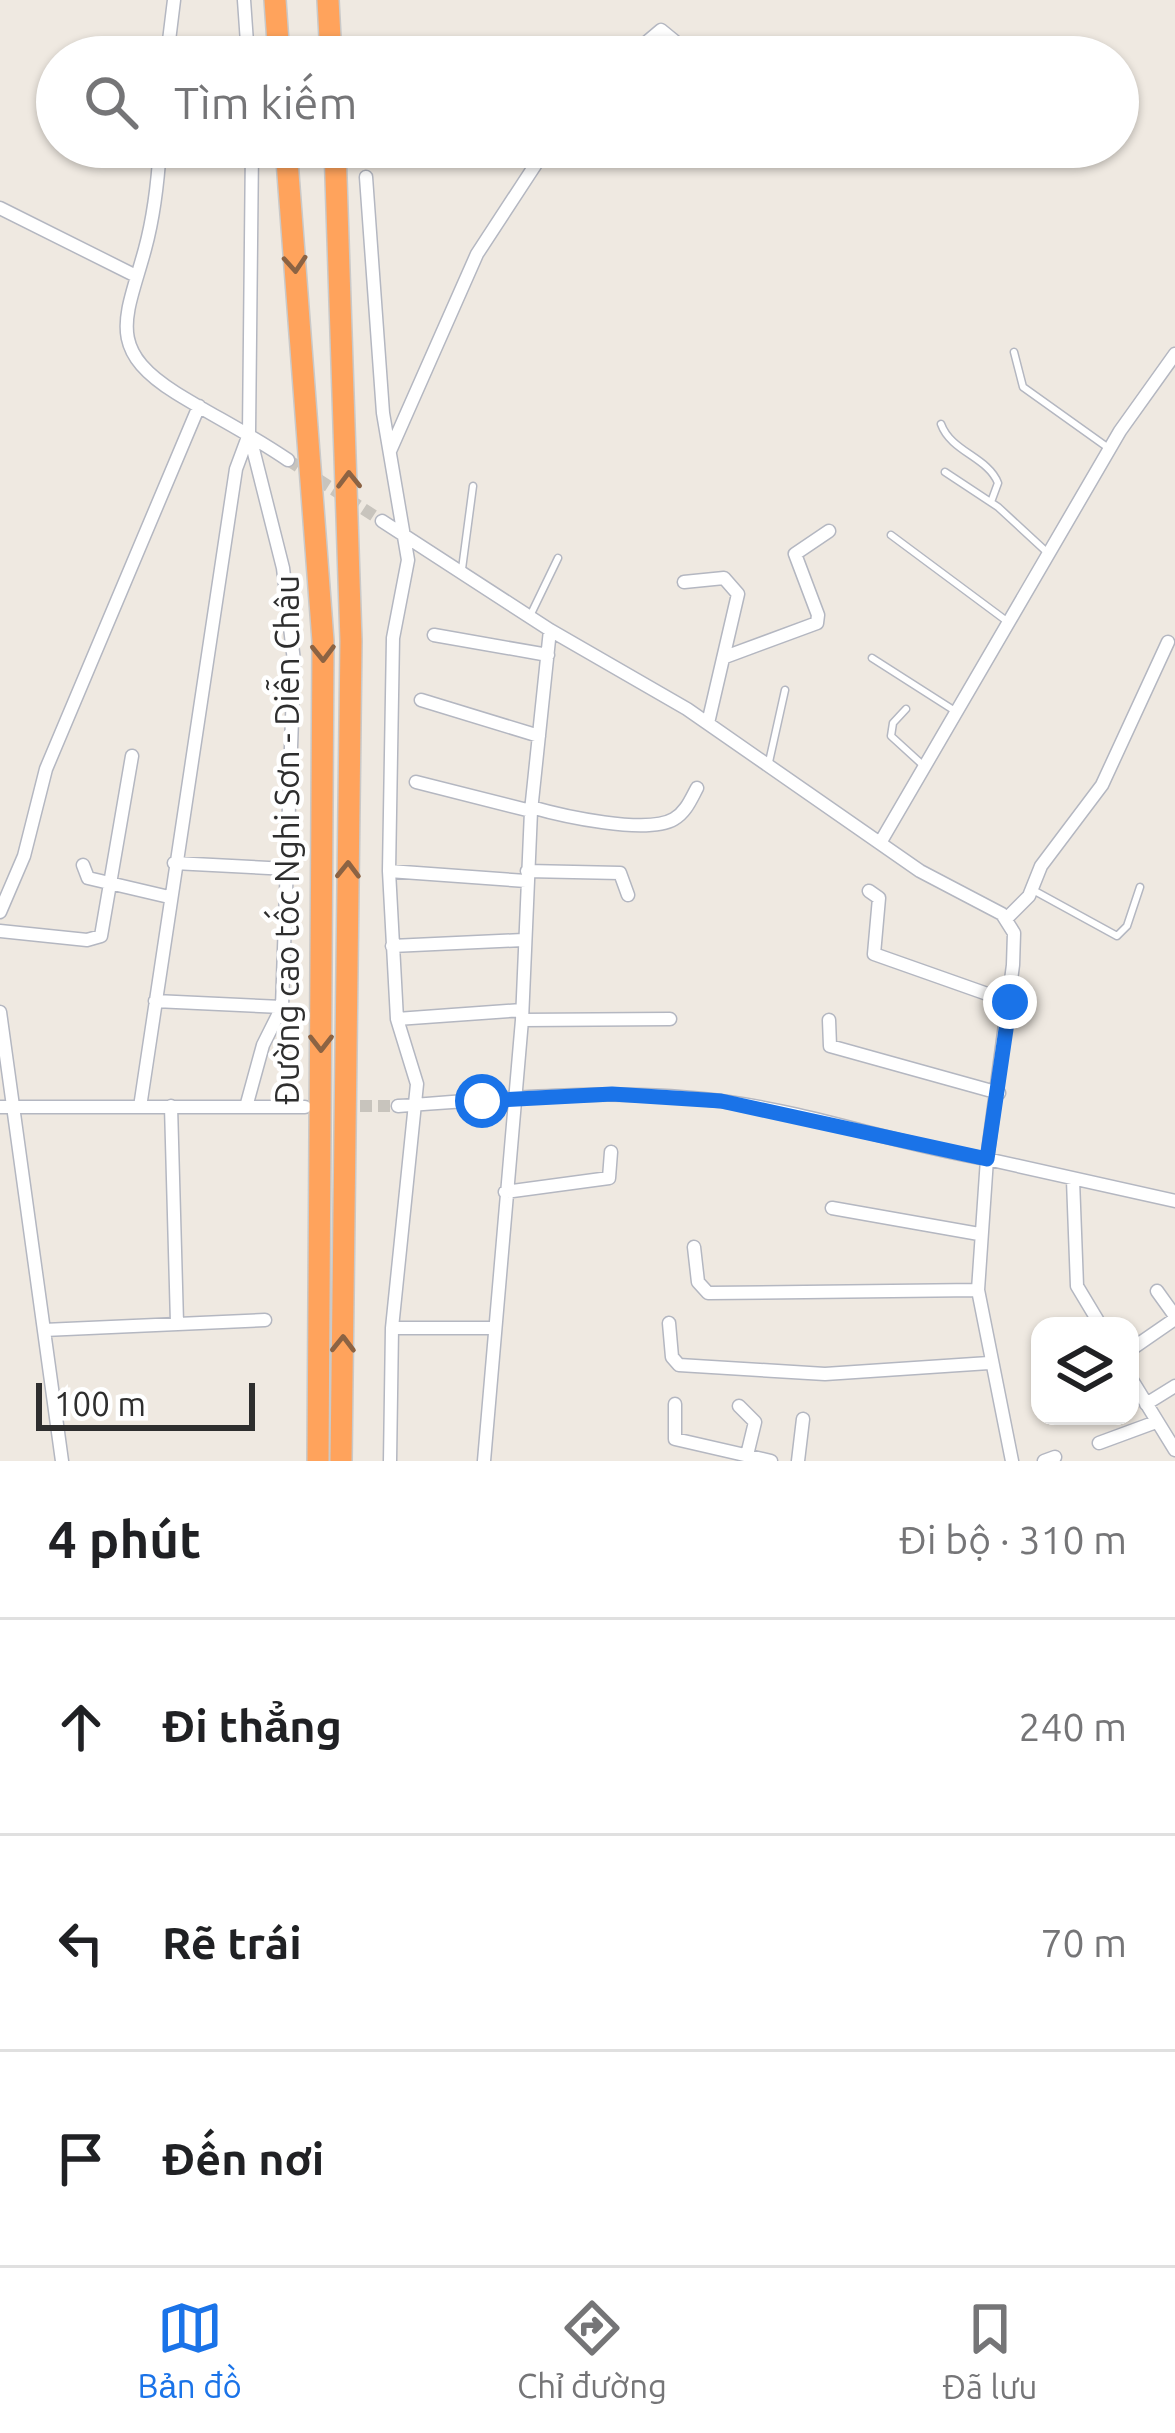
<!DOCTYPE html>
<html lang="vi">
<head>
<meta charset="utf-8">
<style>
  body { margin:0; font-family:Ubuntu,sans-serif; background:#f2f2f2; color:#202124 }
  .controls { position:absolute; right:36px; bottom:36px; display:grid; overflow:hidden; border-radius:24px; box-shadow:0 3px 9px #0004 }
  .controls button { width:108px; height:108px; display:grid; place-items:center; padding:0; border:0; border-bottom:3px solid #e0e0e0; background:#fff; color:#202124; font:60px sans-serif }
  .scale { position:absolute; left:36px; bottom:30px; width:219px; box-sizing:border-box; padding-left:12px; border:6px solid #2e2e2e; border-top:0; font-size:33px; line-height:42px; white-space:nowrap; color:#2e2e2e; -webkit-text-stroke:9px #fff; paint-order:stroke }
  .stop { position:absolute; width:36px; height:36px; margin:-27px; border:9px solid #1a73e8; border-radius:50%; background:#fff }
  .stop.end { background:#1a73e8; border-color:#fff; box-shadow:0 3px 12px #0008 }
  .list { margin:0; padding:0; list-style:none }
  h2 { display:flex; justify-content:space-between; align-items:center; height:156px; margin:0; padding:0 48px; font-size:51px }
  h2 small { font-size:39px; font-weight:400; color:#757577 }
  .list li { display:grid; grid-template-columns:78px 1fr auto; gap:36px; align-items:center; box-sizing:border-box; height:216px; padding:0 48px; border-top:3px solid #e0e0e0 }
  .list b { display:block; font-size:45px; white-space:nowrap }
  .list em { font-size:39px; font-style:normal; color:#757577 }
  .icon { flex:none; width:66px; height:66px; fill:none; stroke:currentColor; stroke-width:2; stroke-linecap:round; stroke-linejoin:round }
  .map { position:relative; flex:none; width:1175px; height:1461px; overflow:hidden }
  .search { position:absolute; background:#fff; box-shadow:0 3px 9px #0004; left:36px; right:36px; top:36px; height:132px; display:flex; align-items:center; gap:30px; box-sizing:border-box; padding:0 42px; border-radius:66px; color:#757577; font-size:45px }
  .sheet { height:804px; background:#fff }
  nav { display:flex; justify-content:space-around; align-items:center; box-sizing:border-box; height:168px; border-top:3px solid #e0e0e0; background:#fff; font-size:33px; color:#757577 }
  nav a { display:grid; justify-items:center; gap:6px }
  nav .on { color:#1a73e8 }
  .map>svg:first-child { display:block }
</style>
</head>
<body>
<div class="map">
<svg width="1175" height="1461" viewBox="0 0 1175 1461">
  <rect width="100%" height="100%" fill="#efe9e1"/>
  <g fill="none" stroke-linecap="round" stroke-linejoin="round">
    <path stroke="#c8c4bd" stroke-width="12" stroke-dasharray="12 6" stroke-linecap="butt" d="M 288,460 L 382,521
      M 342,1106 L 398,1106"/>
    <g stroke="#b4b7c1" stroke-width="9">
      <path id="lane" d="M 1014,352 L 1023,387 L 1107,447
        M 941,424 C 951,452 988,457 998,483 L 991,502
        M 945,472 L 998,507 L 1050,555
        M 891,535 L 1008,622
        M 462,569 L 473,486
        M 530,616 L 558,558
        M 872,658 L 955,711
        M 906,709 L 893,723 L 891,736 L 925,767
        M 769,762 L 785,690
        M 1033,890 L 1117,936 L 1127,926 L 1140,887"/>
    </g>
    <g stroke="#b4b7c1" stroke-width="15">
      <path id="street" d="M 244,0 L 248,57
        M 167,57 L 174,0
        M 629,57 L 661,30 L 694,57
        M 160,147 C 158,180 154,216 145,249 C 127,316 104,348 176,393 C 213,416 252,435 288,460
        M 366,177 L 383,413 L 408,560 L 393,638 L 389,871 L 397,1019 L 417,1084 L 392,1328 L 390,1461
        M 0,208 L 136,276
        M 390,451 L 477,254 L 547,147
        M 382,521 L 550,630 L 687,709 L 920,871 L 1002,914 L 1014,933 L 1013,965 L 987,1159 L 1175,1201
        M 684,582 L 724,578 L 738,594 L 708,723
        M 434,635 L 548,655
        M 725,657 L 817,623 L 818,615 L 795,554 L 829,531
        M 421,700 L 539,736
        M 416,782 L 531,811
        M 531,807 C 562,816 647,835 674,819 C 686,812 691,799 697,788
        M 880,843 L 1120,431 L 1175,354
        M 174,863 L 288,869
        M 83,865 L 88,878 L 169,897
        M 389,871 L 526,881
        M 527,871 L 620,873 L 628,895
        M 869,891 L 879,898 L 874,954 L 1010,1002
        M 0,912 L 24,856 L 46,769 L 199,406
        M 1007,918 L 1029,896 L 1041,866 L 1102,785 L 1168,642
        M 0,931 L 87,940 L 101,936 L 132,756
        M 392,946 L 523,940
        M 155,1001 L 282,1007
        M 0,1012 L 62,1461
        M 397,1019 L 522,1010
        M 522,1020 L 670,1019
        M 829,1020 L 830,1046 L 999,1093
        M 171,1106 L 177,1323
        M 398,1106 C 507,1098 619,1087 728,1102 C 816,1114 900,1145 987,1159 L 978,1290 L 1012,1461
        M 0,1107 L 305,1107
        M 140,1107 L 236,469 L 249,434
        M 246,1107 L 263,1045 L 282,1007 L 294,661 L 283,568 L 249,433 L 252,147
        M 1073,1180 L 1077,1286 L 1101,1326
        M 505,1192 L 609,1178 L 611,1152
        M 832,1208 L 979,1234
        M 694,1247 L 698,1282 L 708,1293 L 978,1290
        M 1157,1291 L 1175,1316
        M 669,1323 L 672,1357 L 679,1365 L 825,1374 L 989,1363
        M 392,1328 L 495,1328
        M 44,1330 L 265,1320
        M 1130,1350 L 1175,1319
        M 1130,1377 L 1175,1450
        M 675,1404 L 675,1439 L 771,1461
        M 1146,1404 L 1175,1386
        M 739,1406 L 755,1422 L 747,1455
        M 1099,1443 L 1156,1422
        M 484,1461 L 522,1020 L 531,811 L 550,630
        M 798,1461 L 803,1419
        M 1044,1461 L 1055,1457"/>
    </g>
    <g stroke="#c9c9c9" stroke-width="24">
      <path id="highway" d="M 275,0 L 279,57
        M 328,0 L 331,57
        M 286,147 L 323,641 L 318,1461
        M 335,147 L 351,641 L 341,1461"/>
    </g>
    <use href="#lane" stroke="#fff" stroke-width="6"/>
    <use href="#street" stroke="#fff" stroke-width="12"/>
    <use href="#highway" stroke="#ffa35c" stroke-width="21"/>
  </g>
  <defs><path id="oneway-chevron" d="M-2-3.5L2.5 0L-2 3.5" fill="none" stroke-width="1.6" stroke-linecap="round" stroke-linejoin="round" transform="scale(3)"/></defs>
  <g stroke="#8c6343">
    <use href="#oneway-chevron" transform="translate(295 264) rotate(86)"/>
    <use href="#oneway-chevron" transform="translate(349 480) rotate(-91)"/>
    <use href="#oneway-chevron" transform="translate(323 653) rotate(89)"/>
    <use href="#oneway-chevron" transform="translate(348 870) rotate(-89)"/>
    <use href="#oneway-chevron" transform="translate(321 1043) rotate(90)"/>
    <use href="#oneway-chevron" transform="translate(343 1344) rotate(-89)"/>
  </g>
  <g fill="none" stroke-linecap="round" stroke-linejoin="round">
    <path stroke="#1a73e8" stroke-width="15" d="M 482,1101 L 612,1094 L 721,1101 L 987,1159 L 1010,1002"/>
  </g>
  <g text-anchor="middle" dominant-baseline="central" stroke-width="9" stroke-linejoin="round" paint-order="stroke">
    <g font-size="33" fill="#2e2e2e" stroke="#fff">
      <text transform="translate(286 840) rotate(-90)">Đường cao tốc Nghi Sơn - Diễn Châu</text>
    </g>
  </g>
</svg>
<div class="controls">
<button><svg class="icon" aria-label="layers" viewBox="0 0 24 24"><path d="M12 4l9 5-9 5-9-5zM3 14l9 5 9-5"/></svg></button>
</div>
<div class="scale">100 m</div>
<div class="stop" style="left:482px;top:1101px"></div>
<div class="stop end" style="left:1010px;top:1002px"></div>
<div class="search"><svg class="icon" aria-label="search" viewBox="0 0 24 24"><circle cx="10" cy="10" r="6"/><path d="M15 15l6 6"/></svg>Tìm kiếm</div>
</div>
<section class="sheet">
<h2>4 phút<small>Đi bộ · 310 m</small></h2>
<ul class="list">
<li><svg class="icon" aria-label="ahead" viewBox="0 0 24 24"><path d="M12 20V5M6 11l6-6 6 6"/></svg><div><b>Đi thẳng</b></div><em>240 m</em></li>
<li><svg class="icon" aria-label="left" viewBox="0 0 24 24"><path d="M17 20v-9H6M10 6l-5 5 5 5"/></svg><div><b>Rẽ trái</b></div><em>70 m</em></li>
<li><svg class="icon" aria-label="arrive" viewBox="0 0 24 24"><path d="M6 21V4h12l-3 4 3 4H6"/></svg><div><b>Đến nơi</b></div></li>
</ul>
</section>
<nav>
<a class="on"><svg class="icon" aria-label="map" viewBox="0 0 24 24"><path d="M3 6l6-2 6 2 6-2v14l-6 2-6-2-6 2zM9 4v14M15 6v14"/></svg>Bản đồ</a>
<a><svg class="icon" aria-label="directions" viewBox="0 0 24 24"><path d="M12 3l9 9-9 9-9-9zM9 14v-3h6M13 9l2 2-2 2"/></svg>Chỉ đường</a>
<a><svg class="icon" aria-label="saved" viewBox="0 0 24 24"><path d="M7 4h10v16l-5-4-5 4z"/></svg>Đã lưu</a>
</nav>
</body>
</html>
